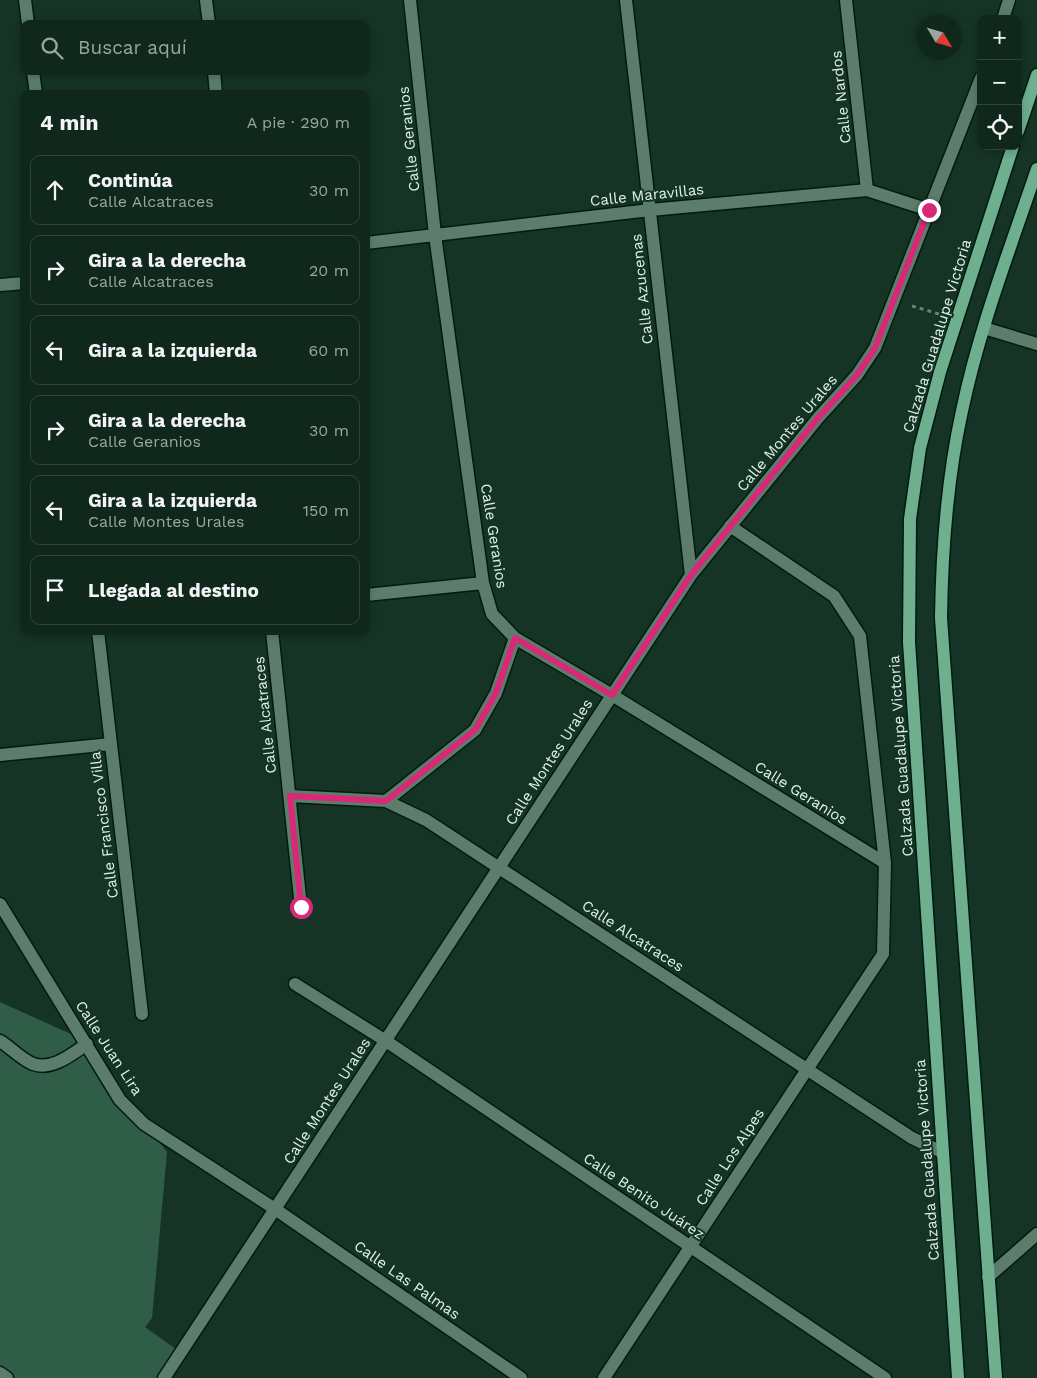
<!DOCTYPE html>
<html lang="es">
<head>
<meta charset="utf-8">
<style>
  body { margin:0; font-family:"Work Sans",sans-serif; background:#192f25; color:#f1f3f6 }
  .controls { position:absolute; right:15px; top:15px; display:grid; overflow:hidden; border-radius:10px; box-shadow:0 2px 8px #0003 }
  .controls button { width:45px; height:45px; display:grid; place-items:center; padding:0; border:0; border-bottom:1px solid #30443b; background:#10271c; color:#f1f3f6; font:25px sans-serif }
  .compass { position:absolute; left:917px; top:15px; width:45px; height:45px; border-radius:50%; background:#10271c; box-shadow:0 2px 8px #0003; rotate:128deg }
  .stop { position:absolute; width:15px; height:15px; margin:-11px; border:4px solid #db2777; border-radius:50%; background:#fff }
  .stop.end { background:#db2777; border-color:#fff; box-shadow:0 1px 5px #0008 }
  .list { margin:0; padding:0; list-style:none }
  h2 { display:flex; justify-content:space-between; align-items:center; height:65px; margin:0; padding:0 20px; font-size:21px }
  h2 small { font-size:16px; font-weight:400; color:#9ca5a3 }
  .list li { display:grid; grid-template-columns:32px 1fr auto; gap:15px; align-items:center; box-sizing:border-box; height:70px; margin:0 10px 10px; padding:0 10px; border:1px solid #30443b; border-radius:10px }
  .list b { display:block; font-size:19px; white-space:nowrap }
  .list p { margin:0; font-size:16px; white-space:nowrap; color:#9ca5a3 }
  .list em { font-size:16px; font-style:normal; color:#9ca5a3 }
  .icon { flex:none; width:28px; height:28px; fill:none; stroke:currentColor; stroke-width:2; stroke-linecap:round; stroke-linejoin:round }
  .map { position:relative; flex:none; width:1037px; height:1378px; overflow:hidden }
  .search { position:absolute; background:#10271c; box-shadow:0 2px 8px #0003; left:20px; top:20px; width:350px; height:55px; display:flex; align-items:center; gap:12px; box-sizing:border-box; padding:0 18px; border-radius:10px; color:#9ca5a3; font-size:19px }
  .panel { position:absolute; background:#10271c; box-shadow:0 2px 8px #0003; left:20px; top:90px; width:350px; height:545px; border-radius:10px }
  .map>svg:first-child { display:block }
</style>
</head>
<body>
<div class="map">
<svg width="1037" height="1378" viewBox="0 0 1037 1378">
  <rect width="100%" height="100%" fill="#153426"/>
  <path fill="#305d48" d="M 0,1002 L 73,1035 L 167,1152 L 152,1318 L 145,1327 L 180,1352 L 163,1378 L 8,1378 L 0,1372 Z"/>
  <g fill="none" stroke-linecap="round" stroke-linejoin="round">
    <g stroke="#001b0f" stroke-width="15">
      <path id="minor" d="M 25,0 L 28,24
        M 206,0 L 209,24
        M 410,0 L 435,235 L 483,583 L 492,614 L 515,638 L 612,695 L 885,863
        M 626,0 L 691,575
        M 846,0 L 867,190
        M 1003,19 L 1009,0
        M 33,71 L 36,94
        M 214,71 L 216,94
        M 366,243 L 650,210 L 867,190 L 929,210
        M 0,285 L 24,283
        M 984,328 L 1037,344
        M 366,595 L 483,583
        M 98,631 L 142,1014
        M 272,631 L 301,907
        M 0,755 L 111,744
        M 290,796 L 386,801 L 426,820 L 912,1138 L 942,1152
        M 386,801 L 475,730 L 496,693 L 515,638
        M 0,904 L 120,1100 L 144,1124 L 275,1209 L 521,1378
        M 295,984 L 386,1041 L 885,1378
        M 0,1041 C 10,1047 22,1060 33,1064 C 52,1071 72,1054 87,1044
        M 988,1277 L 1037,1234
        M 0,1373 L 7,1378
        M 164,1378 L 691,575 L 818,418 L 857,375 L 875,348 L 981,78
        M 604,1378 L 883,954 L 885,863 L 860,636 L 834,596 L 730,526"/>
    </g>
    <g stroke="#001b0f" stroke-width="15">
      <path id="primary" d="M 1018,131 L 1037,75
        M 958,1378 L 909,642 L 910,519 L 920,448 L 940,372 L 1013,146
        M 996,1378 L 941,618 C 942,548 947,479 962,411 C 979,329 1010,249 1037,169"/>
    </g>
    <path stroke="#688276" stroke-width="3" stroke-dasharray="4 4" stroke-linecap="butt" d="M 912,306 L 939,314"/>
    <use href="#minor" stroke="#5c7d6c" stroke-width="12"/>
    <use href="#primary" stroke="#6daf8f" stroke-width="12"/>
  </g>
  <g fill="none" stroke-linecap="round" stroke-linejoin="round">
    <path stroke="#db2777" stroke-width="6" d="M 301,907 L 290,796 L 386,801 L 475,730 L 496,693 L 515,638 L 612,695 L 691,575 L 818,418 L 857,375 L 875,348 L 929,210"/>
  </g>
  <g text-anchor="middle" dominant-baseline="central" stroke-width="4" stroke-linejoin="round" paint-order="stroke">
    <g font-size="15" fill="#e0f2e8" stroke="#153426">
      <text transform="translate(841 97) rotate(-96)">Calle Nardos</text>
      <text transform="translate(409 139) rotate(-96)">Calle Geranios</text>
      <text transform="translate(647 195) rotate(-6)">Calle Maravillas</text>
      <text transform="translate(642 289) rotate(-96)">Calle Azucenas</text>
      <text transform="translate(937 336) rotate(-73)">Calzada Guadalupe Victoria</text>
      <text transform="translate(787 433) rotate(-50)">Calle Montes Urales</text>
      <text transform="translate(494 536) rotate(81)">Calle Geranios</text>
      <text transform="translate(265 715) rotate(-96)">Calle Alcatraces</text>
      <text transform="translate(901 756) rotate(-94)">Calzada Guadalupe Victoria</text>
      <text transform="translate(549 762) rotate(-57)">Calle Montes Urales</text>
      <text transform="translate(801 793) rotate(32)">Calle Geranios</text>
      <text transform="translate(104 825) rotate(-97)">Calle Francisco Villa</text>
      <text transform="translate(633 936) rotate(33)">Calle Alcatraces</text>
      <text transform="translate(109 1048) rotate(57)">Calle Juan Lira</text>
      <text transform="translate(327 1101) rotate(-57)">Calle Montes Urales</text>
      <text transform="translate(730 1157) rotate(-57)">Calle Los Alpes</text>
      <text transform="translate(927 1160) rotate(-94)">Calzada Guadalupe Victoria</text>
      <text transform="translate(644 1196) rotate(34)">Calle Benito Juárez</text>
      <text transform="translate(407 1280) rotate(35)">Calle Las Palmas</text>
    </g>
  </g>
</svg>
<div class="controls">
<button>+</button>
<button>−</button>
<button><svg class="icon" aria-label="locate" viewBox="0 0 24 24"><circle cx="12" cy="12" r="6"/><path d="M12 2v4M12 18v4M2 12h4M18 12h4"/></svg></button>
</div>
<svg class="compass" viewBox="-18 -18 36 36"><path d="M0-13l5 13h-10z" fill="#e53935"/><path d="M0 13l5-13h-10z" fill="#9ca5a3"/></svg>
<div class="stop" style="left:301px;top:907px"></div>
<div class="stop end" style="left:929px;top:210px"></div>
<div class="search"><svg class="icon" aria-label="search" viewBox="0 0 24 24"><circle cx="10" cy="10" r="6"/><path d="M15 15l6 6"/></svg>Buscar aquí</div>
<section class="panel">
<h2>4 min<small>A pie · 290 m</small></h2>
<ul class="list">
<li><svg class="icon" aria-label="ahead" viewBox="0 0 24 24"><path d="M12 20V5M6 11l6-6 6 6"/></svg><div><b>Continúa</b><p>Calle Alcatraces</p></div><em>30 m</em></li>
<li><svg class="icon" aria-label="right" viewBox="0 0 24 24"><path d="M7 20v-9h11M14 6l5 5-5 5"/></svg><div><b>Gira a la derecha</b><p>Calle Alcatraces</p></div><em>20 m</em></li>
<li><svg class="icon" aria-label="left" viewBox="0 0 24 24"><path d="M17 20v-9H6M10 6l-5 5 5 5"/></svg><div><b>Gira a la izquierda</b></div><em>60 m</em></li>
<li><svg class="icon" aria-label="right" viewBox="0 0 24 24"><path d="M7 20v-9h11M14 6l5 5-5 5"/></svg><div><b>Gira a la derecha</b><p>Calle Geranios</p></div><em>30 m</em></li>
<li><svg class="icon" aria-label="left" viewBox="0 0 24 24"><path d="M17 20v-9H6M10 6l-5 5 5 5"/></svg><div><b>Gira a la izquierda</b><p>Calle Montes Urales</p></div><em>150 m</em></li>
<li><svg class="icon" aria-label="arrive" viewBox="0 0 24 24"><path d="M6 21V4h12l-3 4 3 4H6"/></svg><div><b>Llegada al destino</b></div></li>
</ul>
</section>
</div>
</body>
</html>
